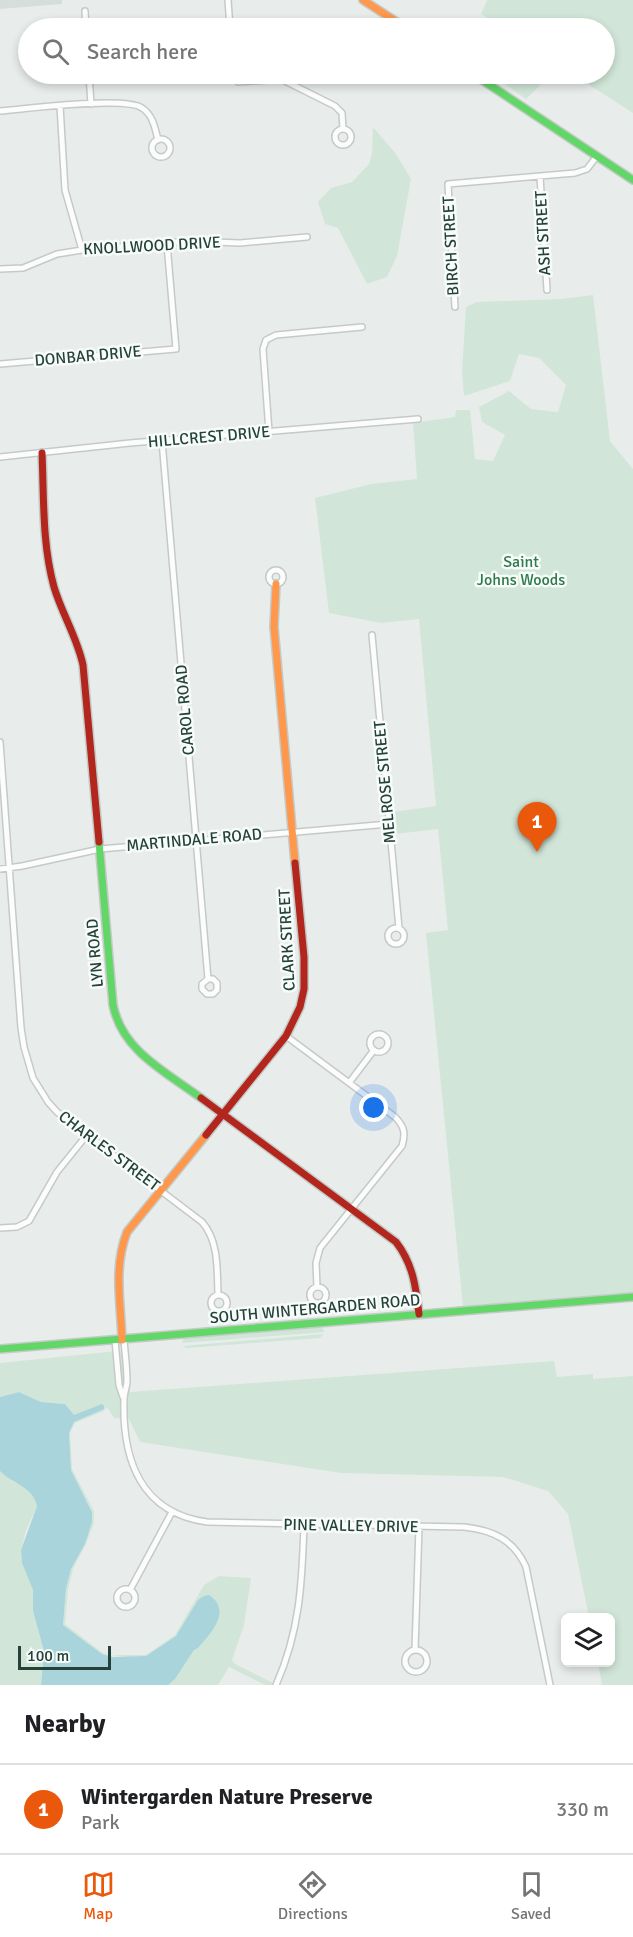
<!DOCTYPE html>
<html lang="en">
<head>
<meta charset="utf-8">
<style>
  body { margin:0; font-family:Signika,sans-serif; background:#f6f6f6; color:#202124 }
  .controls { position:absolute; right:18px; bottom:18px; display:grid; overflow:hidden; border-radius:9px; box-shadow:0 3px 9px #0003 }
  .controls button { width:54px; height:54px; display:grid; place-items:center; padding:0; border:0; border-bottom:2px solid #e0e0e0; background:#fff; color:#202124; font:30px sans-serif }
  .scale { position:absolute; left:18px; bottom:15px; width:93px; box-sizing:border-box; padding-left:6px; border:3px solid #24423a; border-top:0; font-size:16px; line-height:21px; white-space:nowrap; color:#24423a; -webkit-text-stroke:4px #f7fbf9; paint-order:stroke }
  .you { position:absolute; left:374px; top:1108px; width:21px; height:21px; margin:-15px; border:4px solid #fff; border-radius:50%; background:#1a73e8; box-shadow:0 0 0 9px #1a73e833 }
  .badge { display:grid; place-items:center; width:39px; height:39px; border-radius:50%; background:#ea580c; color:#fff; font-size:20px; font-weight:700 }
  .pin { position:absolute; translate:-50% -50px; filter:drop-shadow(0 2px 3px #0008) }
  .pin::after { content:''; position:absolute; top:32px; width:21px; height:18px; background:inherit; clip-path:polygon(0 0,100% 0,50% 100%) }
  .list { margin:0; padding:0; list-style:none }
  h2 { display:flex; justify-content:space-between; align-items:center; height:78px; margin:0; padding:0 24px; font-size:26px }
  h2 small { font-size:20px; font-weight:400; color:#757577 }
  .list li { display:grid; grid-template-columns:39px 1fr auto; gap:18px; align-items:center; box-sizing:border-box; height:90px; padding:0 24px; border-top:2px solid #e0e0e0 }
  .list b { display:block; font-size:22px; white-space:nowrap }
  .list p { margin:0; font-size:20px; white-space:nowrap; color:#757577 }
  .list em { font-size:20px; font-style:normal; color:#757577 }
  .icon { flex:none; width:33px; height:33px; fill:none; stroke:currentColor; stroke-width:2; stroke-linecap:round; stroke-linejoin:round }
  .map { position:relative; flex:none; width:633px; height:1685px; overflow:hidden }
  .search { position:absolute; background:#fff; box-shadow:0 3px 9px #0003; left:18px; right:18px; top:18px; height:66px; display:flex; align-items:center; gap:15px; box-sizing:border-box; padding:0 21px; border-radius:33px; color:#757577; font-size:22px }
  .sheet { height:168px; background:#fff }
  nav { display:flex; justify-content:space-around; align-items:center; box-sizing:border-box; height:84px; border-top:2px solid #e0e0e0; background:#fff; font-size:16px; color:#757577 }
  nav a { display:grid; justify-items:center; gap:3px }
  nav .on { color:#ea580c }
  .map>svg:first-child { display:block }
</style>
</head>
<body>
<div class="map">
<svg width="633" height="1685" viewBox="0 0 633 1685">
  <rect width="100%" height="100%" fill="#e8edeb"/>
  <path fill="#d6dedb" d="M 0,0 L 62,0 L 62,4 L 0,9 Z"/>
  <path fill="#d1e6d8" d="M 487,0 L 633,0 L 633,113 L 572,74 L 604,74 L 604,28 L 503,28 L 481,14 Z
    M 491,74 L 552,74 L 526,99 Z
    M 373,127 L 396,154 L 411,179 L 397,256 L 387,277 L 367,284 L 338,228 L 325,224 L 318,202 L 331,188 L 352,182 L 369,164 L 372,154 Z
    M 593,295 L 610,441 L 633,469 L 633,1294 L 463,1307 L 426,933 L 448,930 L 438,829 L 395,834 L 393,812 L 436,806 L 419,619 L 381,623 L 329,613 L 315,498 L 371,484 L 417,479 L 413,423 L 455,417 L 456,410 L 470,410 L 475,459 L 493,461 L 505,435 L 482,422 L 479,407 L 509,391 L 531,409 L 558,412 L 566,385 L 539,358 L 519,354 L 510,381 L 464,396 L 462,371 L 466,307 L 477,302 L 561,299 Z
    M 321,1326 L 325,1332 L 182,1343 L 184,1337 Z
    M 324,1334 L 320,1338 L 187,1348 L 182,1346 Z
    M 127,1350 L 130,1392 L 554,1361 L 557,1377 L 593,1374 L 593,1379 L 633,1376 L 633,1685 L 602,1685 L 598,1663 L 610,1662 L 610,1618 L 589,1617 L 568,1514 L 548,1491 L 503,1477 L 341,1473 L 140,1442 L 129,1419 L 114,1418 L 107,1407 L 104,1411 L 75,1423 L 70,1433 L 72,1469 L 94,1511 L 94,1523 L 86,1544 L 73,1569 L 68,1590 L 65,1624 L 103,1653 L 113,1655 L 146,1655 L 175,1635 L 204,1585 L 219,1576 L 251,1578 L 244,1625 L 232,1660 L 235,1664 L 277,1685 L 265,1685 L 229,1667 L 218,1685 L 168,1685 L 175,1679 L 194,1650 L 182,1628 L 176,1636 L 146,1656 L 127,1657 L 102,1654 L 63,1625 L 66,1589 L 71,1569 L 85,1544 L 92,1522 L 92,1511 L 71,1470 L 69,1433 L 74,1422 L 103,1409 L 102,1404 L 74,1416 L 65,1404 L 41,1402 L 19,1392 L 0,1397 L 0,1363 Z
    M 0,1471 L 14,1482 L 25,1487 L 36,1499 L 37,1506 L 26,1531 L 21,1550 L 22,1563 L 33,1590 L 33,1611 L 44,1651 L 41,1685 L 0,1685 Z"/>
  <path fill="#a9d4db" d="M 19,1392 L 41,1402 L 65,1404 L 74,1415 L 102,1404 L 104,1406 L 104,1409 L 74,1422 L 69,1433 L 71,1470 L 92,1512 L 92,1522 L 85,1544 L 71,1569 L 66,1589 L 63,1625 L 102,1654 L 113,1657 L 146,1656 L 176,1636 L 198,1600 L 204,1596 L 209,1595 C 233,1611 210,1634 198,1648 L 194,1650 L 175,1679 L 168,1685 L 41,1685 L 44,1651 L 33,1611 L 33,1590 L 22,1563 L 21,1550 L 37,1506 C 33,1486 12,1484 0,1471 L 0,1397 Z"/>
  <g fill="none" stroke-linecap="round" stroke-linejoin="round">
    <g stroke="#c5cac8" stroke-width="8">
      <path id="street" d="M 228,0 L 230,28
        M 85,11 L 86,28
        M 89,74 L 91,104
        M 233,74 L 234,78 L 238,82 L 281,79 L 335,106 L 342,113 L 343,129
        M 60,106 L 65,190 L 82,250
        M 0,111 C 24,109 126,96 142,108 C 153,115 155,128 158,140
        M335 137a8 8 0 1 1 16 0a8 8 0 1 1-16 0Z
        M152 148a9 9 0 1 1 18 0a9 9 0 1 1-18 0Z
        M 540,176 L 547,290
        M 0,269 L 23,268 L 57,254 L 82,250 L 189,241 L 240,243 L 307,237
        M 455,307 L 448,184 L 575,173 L 587,169 L 597,156
        M 0,364 L 176,349 L 167,244
        M 269,432 L 263,349 L 266,340 L 276,335 L 362,327
        M 162,441 L 208,979 L 202,984 L 202,989 L 207,994 L 213,994 L 217,990 L 217,983 L 213,979 L 208,979
        M 0,457 L 130,443 L 418,419
        M269 577a7 7 0 1 1 14 0a7 7 0 1 1-14 0Z
        M 372,635 L 399,928
        M 0,742 L 21,1028 L 24,1047 L 33,1078 L 48,1102 L 57,1112 L 202,1222 C 219,1241 217,1270 218,1294
        M 0,869 L 22,866 L 100,849 L 389,824
        M388 936a8 8 0 1 1 16 0a8 8 0 1 1-16 0Z
        M370 1043a9 9 0 1 1 18 0a9 9 0 1 1-18 0Z
        M 286,1036 L 395,1117 C 404,1126 406,1133 402,1146 L 320,1248 L 316,1263 L 317,1287
        M 349,1083 L 374,1050
        M 0,1228 L 17,1227 L 29,1221 L 57,1172 L 86,1136
        M310 1295a8 8 0 1 1 16 0a8 8 0 1 1-16 0Z
        M211 1303a8 8 0 1 1 16 0a8 8 0 1 1-16 0Z
        M 115,1340 L 119,1385 L 123,1397
        M 124,1340 C 125,1353 127,1367 127,1381 C 127,1387 124,1393 124,1399 C 122,1460 141,1513 207,1522 L 464,1527 C 493,1530 514,1540 526,1567 L 550,1685
        M117 1598a9 9 0 1 1 18 0a9 9 0 1 1-18 0Z
        M 130,1590 L 172,1512
        M 415,1650 L 419,1527
        M405 1661a11 11 0 1 1 22 0a11 11 0 1 1-22 0Z
        M 276,1685 C 300,1631 302,1583 304,1525"/>
    </g>
    <g stroke="#c3cbc8" stroke-width="10">
      <path id="fast" d="M 473,74 L 633,180
        M 99,842 L 113,1005 C 122,1051 166,1072 201,1098
        M 0,1349 L 633,1297"/>
    </g>
    <g stroke="#c3cbc8" stroke-width="10">
      <path id="slow" d="M 363,0 L 406,28
        M 276,584 L 274,627 L 295,863
        M 122,1340 C 121,1303 113,1268 127,1232 L 206,1135"/>
    </g>
    <g stroke="#c3cbc8" stroke-width="10">
      <path id="jam" d="M 42,453 C 44,497 42,544 54,587 C 62,614 77,637 83,665 L 99,842
        M 201,1098 L 396,1242 C 413,1264 416,1287 419,1314
        M 206,1135 L 286,1036 L 300,1007 L 304,989 L 304,957 L 295,863"/>
    </g>
    <use href="#street" stroke="#fcfcfc" stroke-width="5"/>
    <use href="#fast" stroke="#63d668" stroke-width="7"/>
    <use href="#slow" stroke="#ff974d" stroke-width="7"/>
    <use href="#jam" stroke="#b3261e" stroke-width="7"/>
  </g>
  <g text-anchor="middle" dominant-baseline="central" stroke-width="5" stroke-linejoin="round" paint-order="stroke">
    <g font-size="16" fill="#24423a" stroke="#f7fbf9">
      <text transform="translate(543 233) rotate(-93)">ASH STREET</text>
      <text transform="translate(152 246) rotate(-3)">KNOLLWOOD DRIVE</text>
      <text transform="translate(451 246) rotate(-93)">BIRCH STREET</text>
      <text transform="translate(88 356) rotate(-5)">DONBAR DRIVE</text>
      <text transform="translate(209 437) rotate(-5)">HILLCREST DRIVE</text>
      <text transform="translate(185 710) rotate(-95)">CAROL ROAD</text>
      <text transform="translate(385 782) rotate(-95)">MELROSE STREET</text>
      <text transform="translate(194 840) rotate(-5)">MARTINDALE ROAD</text>
      <text transform="translate(287 940) rotate(-93)">CLARK STREET</text>
      <text transform="translate(95 953) rotate(-95)">LYN ROAD</text>
      <text transform="translate(109 1151) rotate(37)">CHARLES STREET</text>
      <text transform="translate(315 1309) rotate(-5)">SOUTH WINTERGARDEN ROAD</text>
      <text transform="translate(351 1526) rotate(1)">PINE VALLEY DRIVE</text>
    </g>
    <g font-size="16" fill="#2d7a4b" stroke="#f7fbf9">
      <text x="521" y="562">Saint<tspan x="521" dy="18">Johns Woods</tspan></text>
    </g>
  </g>
</svg>
<div class="controls">
<button><svg class="icon" aria-label="layers" viewBox="0 0 24 24"><path d="M12 4l9 5-9 5-9-5zM3 14l9 5 9-5"/></svg></button>
</div>
<div class="scale">100 m</div>
<div class="you"></div>
<div class="pin badge" style="left:537px;top:852px">1</div>
<div class="search"><svg class="icon" aria-label="search" viewBox="0 0 24 24"><circle cx="10" cy="10" r="6"/><path d="M15 15l6 6"/></svg>Search here</div>
</div>
<section class="sheet">
<h2>Nearby<small></small></h2>
<ul class="list">
<li><span class="badge">1</span><div><b>Wintergarden Nature Preserve</b><p>Park</p></div><em>330 m</em></li>
</ul>
</section>
<nav>
<a class="on"><svg class="icon" aria-label="map" viewBox="0 0 24 24"><path d="M3 6l6-2 6 2 6-2v14l-6 2-6-2-6 2zM9 4v14M15 6v14"/></svg>Map</a>
<a><svg class="icon" aria-label="directions" viewBox="0 0 24 24"><path d="M12 3l9 9-9 9-9-9zM9 14v-3h6M13 9l2 2-2 2"/></svg>Directions</a>
<a><svg class="icon" aria-label="saved" viewBox="0 0 24 24"><path d="M7 4h10v16l-5-4-5 4z"/></svg>Saved</a>
</nav>
</body>
</html>
